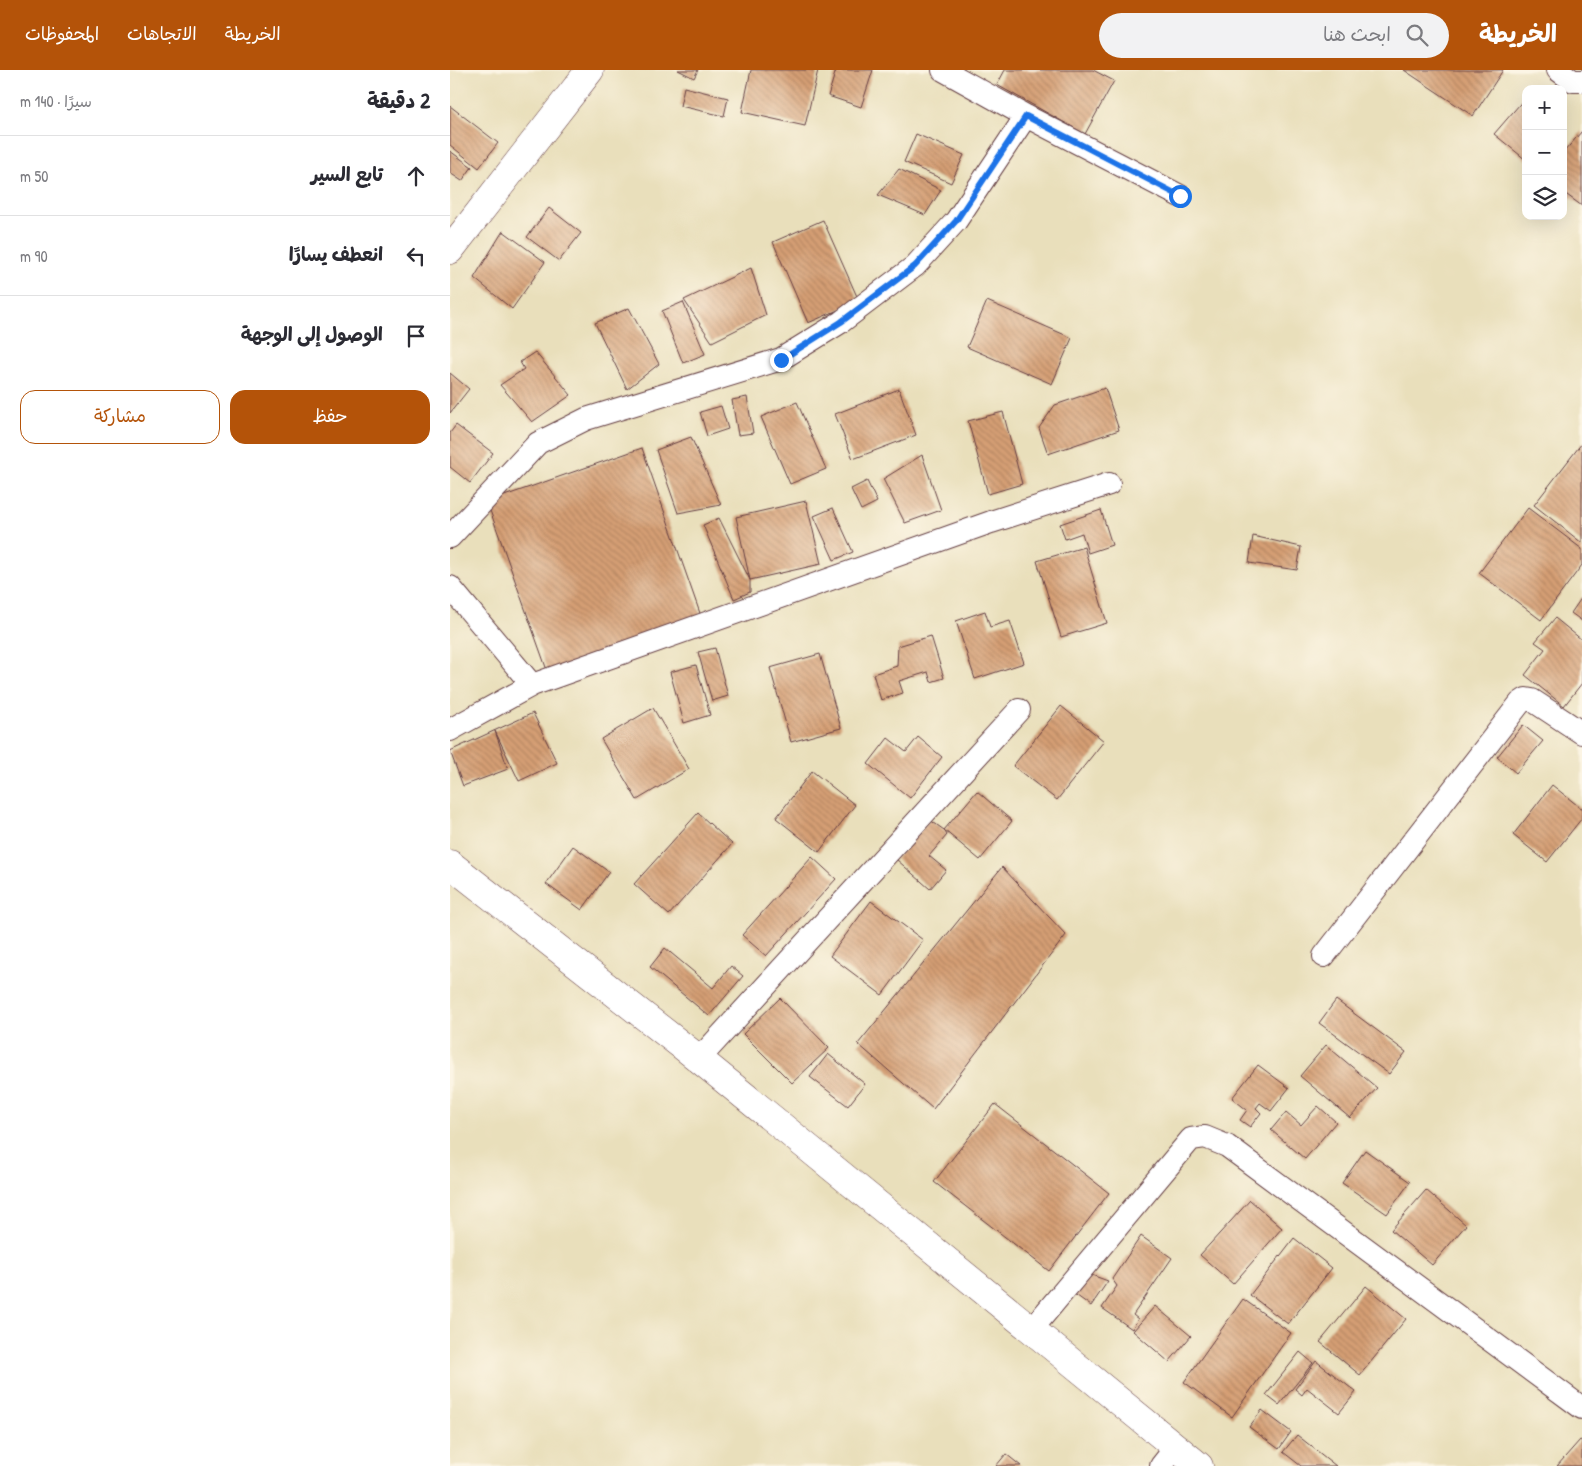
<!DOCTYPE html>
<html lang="ar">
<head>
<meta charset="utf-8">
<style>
  body { margin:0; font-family:"Patrick Hand","Playpen Sans Arabic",sans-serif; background:#f2f2f3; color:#2b2b33; direction:rtl }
  .controls { position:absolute; right:15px; top:15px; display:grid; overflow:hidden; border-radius:10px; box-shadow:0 5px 20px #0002 }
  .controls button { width:45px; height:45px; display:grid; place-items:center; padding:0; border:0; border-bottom:1px solid #e1e1e2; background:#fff; color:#2b2b33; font:25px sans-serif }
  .stop { position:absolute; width:15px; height:15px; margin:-11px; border:4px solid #1a73e8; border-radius:50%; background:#fff }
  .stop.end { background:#1a73e8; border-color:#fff; box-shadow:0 1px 5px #0008 }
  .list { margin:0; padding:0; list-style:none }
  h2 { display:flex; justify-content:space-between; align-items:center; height:65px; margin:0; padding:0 20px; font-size:21px }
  h2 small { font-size:16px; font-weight:400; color:#7c7c81 }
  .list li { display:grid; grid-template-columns:32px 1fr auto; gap:15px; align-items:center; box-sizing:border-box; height:80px; padding:0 20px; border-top:1px solid #e1e1e2 }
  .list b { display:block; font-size:19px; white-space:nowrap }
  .list em { font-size:16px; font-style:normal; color:#7c7c81 }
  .actions { display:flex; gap:10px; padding:15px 20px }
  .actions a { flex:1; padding:11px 0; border:1px solid #b45309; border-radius:15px; text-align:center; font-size:18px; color:#b45309 }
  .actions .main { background:#b45309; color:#fff }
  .icon { flex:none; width:28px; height:28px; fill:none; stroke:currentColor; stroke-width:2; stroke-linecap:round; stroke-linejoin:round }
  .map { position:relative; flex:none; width:1132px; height:1396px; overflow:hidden; direction:ltr }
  header { display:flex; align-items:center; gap:30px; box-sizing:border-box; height:70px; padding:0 25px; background:#b45309; color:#fff }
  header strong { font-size:24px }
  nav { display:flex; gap:28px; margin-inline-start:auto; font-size:18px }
  .search { width:350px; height:45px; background:#f2f2f3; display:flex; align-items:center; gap:12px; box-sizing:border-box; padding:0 18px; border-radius:28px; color:#7c7c81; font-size:19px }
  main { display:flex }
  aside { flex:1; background:#fff }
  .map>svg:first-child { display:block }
</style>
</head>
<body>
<header>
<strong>الخريطة</strong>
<div class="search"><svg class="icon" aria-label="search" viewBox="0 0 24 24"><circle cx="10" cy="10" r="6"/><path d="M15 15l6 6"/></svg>ابحث هنا</div>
<nav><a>الخريطة</a><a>الاتجاهات</a><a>المحفوظات</a></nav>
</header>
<main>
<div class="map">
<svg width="1132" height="1396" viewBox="0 0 1132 1396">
  <defs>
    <pattern id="building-back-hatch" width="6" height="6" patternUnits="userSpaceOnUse" patternTransform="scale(1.25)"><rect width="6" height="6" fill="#d59f74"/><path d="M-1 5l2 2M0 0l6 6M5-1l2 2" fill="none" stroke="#af815f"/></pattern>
  </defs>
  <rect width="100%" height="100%" fill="#fcf5e5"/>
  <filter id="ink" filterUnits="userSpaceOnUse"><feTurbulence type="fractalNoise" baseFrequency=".02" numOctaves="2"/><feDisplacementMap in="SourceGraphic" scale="10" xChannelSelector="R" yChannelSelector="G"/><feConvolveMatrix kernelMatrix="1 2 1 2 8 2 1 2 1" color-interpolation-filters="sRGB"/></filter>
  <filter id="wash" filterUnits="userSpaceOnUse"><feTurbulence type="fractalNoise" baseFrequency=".0096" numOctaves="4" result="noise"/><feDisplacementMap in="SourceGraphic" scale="20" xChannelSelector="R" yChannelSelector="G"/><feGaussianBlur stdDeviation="1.12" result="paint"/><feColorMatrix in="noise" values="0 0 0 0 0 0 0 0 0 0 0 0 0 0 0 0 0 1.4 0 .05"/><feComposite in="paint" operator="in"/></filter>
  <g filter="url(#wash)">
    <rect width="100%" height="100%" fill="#e9dfbb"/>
    <g id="blocks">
      <path fill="url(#building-back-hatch)" d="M 228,0 L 248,0 L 244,8 Z
        M 301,0 L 368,0 L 355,56 L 292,42 Z
        M 386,0 L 423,0 L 411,37 L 378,26 Z
        M 555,0 L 643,0 L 664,11 L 635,64 L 547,15 Z
        M 954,0 L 1053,0 L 1023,46 Z
        M 234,17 L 278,28 L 274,46 L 230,36 Z
        M 1076,27 L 1076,90 L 1044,64 Z
        M 0,36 L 48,73 L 29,98 L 0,75 Z
        M 1132,61 L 1132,136 L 1113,122 L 1113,83 Z
        M 466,64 L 514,85 L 501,113 L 454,92 Z
        M 0,81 L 22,97 L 12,111 L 0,103 Z
        M 449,99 L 491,120 L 475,145 L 428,125 Z
        M 99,138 L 131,163 L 109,191 L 77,167 Z
        M 373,150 L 409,231 L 358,253 L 323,172 Z
        M 53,161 L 95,192 L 62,239 L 24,208 Z
        M 301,198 L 316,245 L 262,272 L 234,230 Z
        M 537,231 L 622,268 L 602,314 L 517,277 Z
        M 233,232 L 255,284 L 233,293 L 212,241 Z
        M 179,238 L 209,294 L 177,319 L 145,253 Z
        M 85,282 L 121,325 L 82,352 L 50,315 L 74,299 L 70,292 Z
        M 0,303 L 19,319 L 0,343 Z
        M 655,318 L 669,360 L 598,384 L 589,358 L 605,335 Z
        M 449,319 L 466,365 L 403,389 L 385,344 Z
        M 297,327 L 303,363 L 288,365 L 282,330 Z
        M 347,332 L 376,399 L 340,414 L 311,347 Z
        M 271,336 L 278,359 L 257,366 L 250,342 Z
        M 553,342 L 572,414 L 538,424 L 518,351 Z
        M 6,355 L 43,383 L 20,413 L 0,397 L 0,363 Z
        M 241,367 L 271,435 L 228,443 L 206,380 Z
        M 1132,373 L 1132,473 L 1084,435 Z
        M 192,378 L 252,549 L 98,603 L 37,432 Z
        M 472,385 L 491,440 L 455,453 L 433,409 Z
        M 417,411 L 427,432 L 411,440 L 401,419 Z
        M 356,431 L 371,494 L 300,510 L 286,447 Z
        M 383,438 L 403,482 L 384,490 L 364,446 Z
        M 1078,438 L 1132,479 L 1132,495 L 1091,550 L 1029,503 Z
        M 651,440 L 662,475 L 638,483 L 632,463 L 615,469 L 610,454 Z
        M 269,448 L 300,510 L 300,522 L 284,529 L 253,455 Z
        M 803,466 L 851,477 L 847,500 L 799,493 Z
        M 634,477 L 657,553 L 611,567 L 587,491 Z
        M 1132,527 L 1132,551 L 1121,543 Z
        M 535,541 L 540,557 L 560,551 L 574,593 L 525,609 L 506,551 Z
        M 1105,548 L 1132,570 L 1132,613 L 1114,636 L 1075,605 L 1095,579 L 1085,572 Z
        M 481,566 L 494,608 L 481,612 L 478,602 L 449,611 L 453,623 L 431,630 L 423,604 L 447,596 L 448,576 Z
        M 265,578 L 278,626 L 262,631 L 248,582 Z
        M 370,584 L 391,658 L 341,672 L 320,598 Z
        M 246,595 L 260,645 L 234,653 L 220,602 Z
        M 611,636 L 654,671 L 607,730 L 563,696 Z
        M 203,638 L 239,699 L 187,730 L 151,669 Z
        M 83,643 L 107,693 L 69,711 L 45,661 L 58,699 L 13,716 L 0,681 Z
        M 1073,655 L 1093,671 L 1066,703 L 1047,687 Z
        M 468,667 L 492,687 L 460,728 L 418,694 L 438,668 L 456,682 Z
        M 362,701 L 405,735 L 369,782 L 326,748 Z
        M 1102,715 L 1132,739 L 1132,748 L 1097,792 L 1063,765 Z
        M 527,721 L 562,751 L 530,790 L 494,760 L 497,765 L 479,786 L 496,800 L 480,819 L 446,789 L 480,750 L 494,760 Z
        M 248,743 L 282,774 L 219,845 L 184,814 Z
        M 123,776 L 159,802 L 132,840 L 96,814 Z
        M 362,787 L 386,809 L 316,886 L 292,865 Z
        M 552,797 L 616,865 L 483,1039 L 408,974 Z
        M 421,831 L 473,870 L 432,925 L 380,886 Z
        M 215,878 L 263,918 L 281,896 L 293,906 L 259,946 L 200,897 Z
        M 330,928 L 379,978 L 342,1013 L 293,964 Z
        M 886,930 L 956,982 L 939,1004 L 869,953 Z
        M 876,975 L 927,1018 L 900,1048 L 850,1006 Z
        M 378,984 L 415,1014 L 398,1036 L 360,1007 Z
        M 808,995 L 839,1018 L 821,1041 L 810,1033 L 806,1038 L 811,1043 L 800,1057 L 790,1050 L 797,1040 L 782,1028 Z
        M 545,1034 L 659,1123 L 599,1201 L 484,1112 Z
        M 868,1036 L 886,1052 L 855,1089 L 821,1060 L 836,1042 L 851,1055 Z
        M 915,1080 L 960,1112 L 937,1144 L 892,1113 Z
        M 976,1120 L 1016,1155 L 982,1195 L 941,1160 Z
        M 800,1130 L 832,1158 L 783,1214 L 750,1185 Z
        M 691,1166 L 722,1188 L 683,1245 L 688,1249 L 682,1259 L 652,1238 L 667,1216 L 662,1209 Z
        M 844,1168 L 882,1198 L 838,1254 L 800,1225 Z
        M 636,1203 L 658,1211 L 641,1236 L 623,1223 Z
        M 916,1216 L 956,1249 L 910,1305 L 870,1272 Z
        M 793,1229 L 841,1263 L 782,1347 L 734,1312 Z
        M 705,1236 L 741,1266 L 719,1292 L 683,1261 Z
        M 850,1282 L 863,1293 L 829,1335 L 816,1325 Z
        M 866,1291 L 906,1322 L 889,1343 L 857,1318 L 852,1325 L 845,1319 Z
        M 812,1340 L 841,1362 L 829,1379 L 799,1357 Z
        M 847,1365 L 886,1396 L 851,1396 L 833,1382 Z
        M 1130,1370 L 1132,1371 L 1132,1396 L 1107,1396 Z
        M 556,1384 L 571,1396 L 546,1396 Z"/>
    </g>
  </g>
  <g filter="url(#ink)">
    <use href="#blocks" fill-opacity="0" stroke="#623c41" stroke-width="1"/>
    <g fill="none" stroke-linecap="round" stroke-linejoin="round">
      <g stroke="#623c41" stroke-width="24">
        <path id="street" d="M 493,0 L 576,46 L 730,126
          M 1108,0 L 1123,11 L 1132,11
          M 0,467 L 88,373 L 136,349 L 331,289 L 391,252 L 465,196 L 506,151 L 576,46
          M 0,517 L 82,615
          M 0,660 L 82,615 L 541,452 L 659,414
          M 874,886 L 1070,633 L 1076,629 L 1082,630 L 1132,663
          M 249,989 L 569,640
          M 582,1259 L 741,1069 L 755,1067 L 777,1076 L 1132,1338
          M 711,1396 L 726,1377"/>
      </g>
      <g stroke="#623c41" stroke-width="29">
        <path id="secondary" d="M 0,180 L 140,0
          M 0,794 L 249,989 L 749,1396"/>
      </g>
      <use href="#street" stroke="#fff" stroke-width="22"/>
      <use href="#secondary" stroke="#fff" stroke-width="28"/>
    </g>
  </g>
  <g fill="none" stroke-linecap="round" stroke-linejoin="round" filter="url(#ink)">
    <path stroke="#1a73e8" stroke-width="6" d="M 331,290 L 391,252 L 465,196 L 506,151 L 576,46 L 730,126"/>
  </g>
</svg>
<div class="controls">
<button>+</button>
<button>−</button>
<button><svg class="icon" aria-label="layers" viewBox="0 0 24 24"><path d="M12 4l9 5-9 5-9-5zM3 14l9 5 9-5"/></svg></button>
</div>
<div class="stop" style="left:730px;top:126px"></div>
<div class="stop end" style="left:331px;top:290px"></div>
</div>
<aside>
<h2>2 دقيقة<small>سيرًا · 140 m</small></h2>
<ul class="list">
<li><svg class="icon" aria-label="ahead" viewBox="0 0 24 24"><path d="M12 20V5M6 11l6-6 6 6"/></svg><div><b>تابع السير</b></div><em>50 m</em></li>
<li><svg class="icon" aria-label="left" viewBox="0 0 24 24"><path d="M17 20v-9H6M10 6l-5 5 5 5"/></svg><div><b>انعطف يسارًا</b></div><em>90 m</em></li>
<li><svg class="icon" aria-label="arrive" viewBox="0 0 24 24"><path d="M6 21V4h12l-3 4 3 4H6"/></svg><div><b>الوصول إلى الوجهة</b></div></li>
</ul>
<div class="actions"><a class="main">حفظ</a><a>مشاركة</a></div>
</aside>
</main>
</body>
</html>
